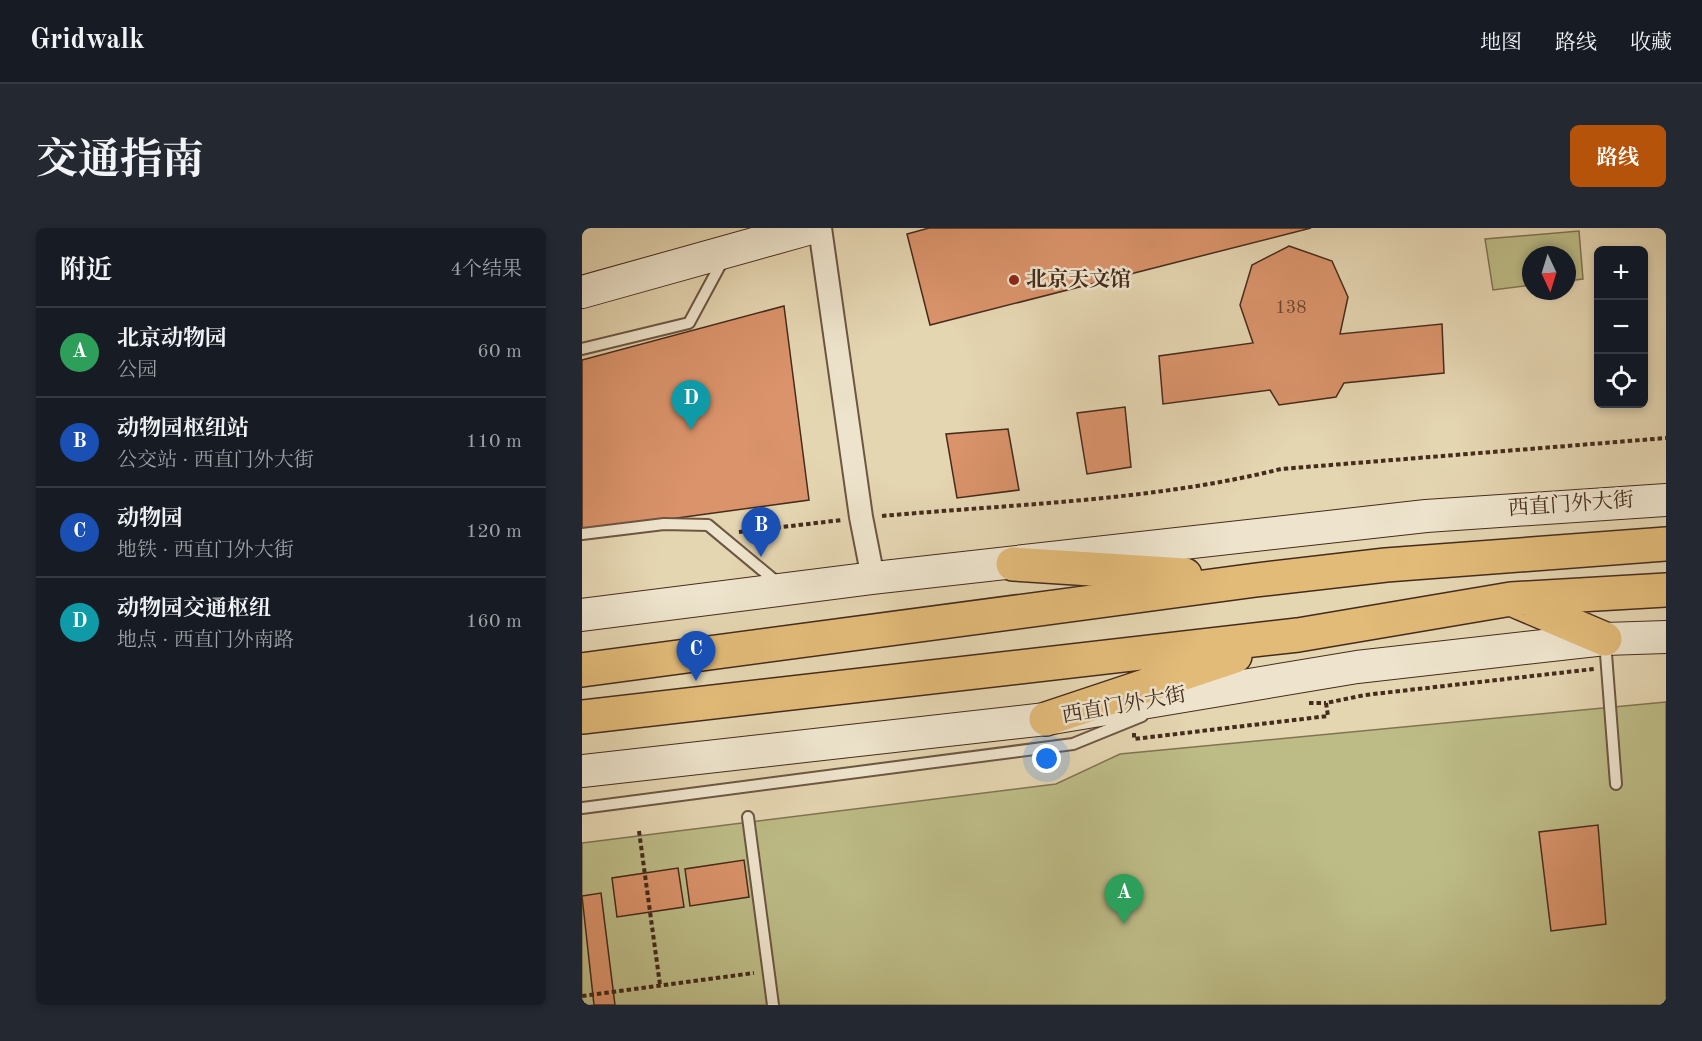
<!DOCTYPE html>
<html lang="zh">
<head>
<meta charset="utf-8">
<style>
  body { margin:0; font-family:"Old Standard TT","Noto Serif SC",serif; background:#242831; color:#f1f3f6 }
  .controls { position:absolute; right:18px; top:18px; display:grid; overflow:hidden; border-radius:9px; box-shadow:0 3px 9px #0003 }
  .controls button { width:54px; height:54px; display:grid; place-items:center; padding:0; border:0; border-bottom:2px solid #363941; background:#171b24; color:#f1f3f6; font:30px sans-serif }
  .compass { position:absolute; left:940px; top:18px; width:54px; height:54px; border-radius:50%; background:#171b24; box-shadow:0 3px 9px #0003; rotate:176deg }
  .you { position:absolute; left:465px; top:531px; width:21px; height:21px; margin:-15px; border:4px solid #fff; border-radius:50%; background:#1a73e8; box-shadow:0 0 0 9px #1a73e833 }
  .badge { display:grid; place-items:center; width:39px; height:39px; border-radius:50%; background:#b45309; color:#fff; font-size:20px; font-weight:700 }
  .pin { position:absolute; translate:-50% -50px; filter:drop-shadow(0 2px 3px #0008) }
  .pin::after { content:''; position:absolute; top:32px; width:21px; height:18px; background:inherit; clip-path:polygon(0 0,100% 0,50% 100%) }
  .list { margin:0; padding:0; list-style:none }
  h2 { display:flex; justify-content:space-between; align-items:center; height:78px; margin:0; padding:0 24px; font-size:26px }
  h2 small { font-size:20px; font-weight:400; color:#9ea1a6 }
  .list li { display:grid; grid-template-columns:39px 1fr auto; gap:18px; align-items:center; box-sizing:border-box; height:90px; padding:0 24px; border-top:2px solid #363941 }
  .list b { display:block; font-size:22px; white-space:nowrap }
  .list p { margin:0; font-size:20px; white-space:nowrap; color:#9ea1a6 }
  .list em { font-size:20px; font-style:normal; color:#9ea1a6 }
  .icon { flex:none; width:33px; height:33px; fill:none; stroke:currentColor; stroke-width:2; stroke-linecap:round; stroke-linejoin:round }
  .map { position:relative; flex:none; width:1084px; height:777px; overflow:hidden; border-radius:9px }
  header { display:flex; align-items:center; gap:36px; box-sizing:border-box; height:84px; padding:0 30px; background:#171b24; border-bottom:2px solid #363941 }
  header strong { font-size:28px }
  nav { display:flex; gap:33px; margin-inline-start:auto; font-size:21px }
  .intro { display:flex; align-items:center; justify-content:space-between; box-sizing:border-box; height:144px; padding:0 36px }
  h1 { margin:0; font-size:42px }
  .button { padding:15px 27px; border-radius:9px; background:#b45309; color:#fff; font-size:21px; font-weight:700 }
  main { display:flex; gap:36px; padding:0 36px }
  aside { flex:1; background:#171b24; border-radius:9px; box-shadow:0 3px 9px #0003 }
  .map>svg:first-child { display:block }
</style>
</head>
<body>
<header>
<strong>Gridwalk</strong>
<nav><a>地图</a><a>路线</a><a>收藏</a></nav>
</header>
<div class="intro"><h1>交通指南</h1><a class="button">路线</a></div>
<main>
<aside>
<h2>附近<small>4个结果</small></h2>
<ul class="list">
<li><span class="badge" style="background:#2e9e5b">A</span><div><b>北京动物园</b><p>公园</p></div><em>60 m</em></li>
<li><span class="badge" style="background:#1a4fb4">B</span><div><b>动物园枢纽站</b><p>公交站 · 西直门外大街</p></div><em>110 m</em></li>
<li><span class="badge" style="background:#1a4fb4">C</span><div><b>动物园</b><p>地铁 · 西直门外大街</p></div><em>120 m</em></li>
<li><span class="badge" style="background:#0f9aa8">D</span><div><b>动物园交通枢纽</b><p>地点 · 西直门外南路</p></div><em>160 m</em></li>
</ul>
</aside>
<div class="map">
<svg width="1084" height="777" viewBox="0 0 1084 777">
  <rect width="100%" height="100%" fill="#e5d6b2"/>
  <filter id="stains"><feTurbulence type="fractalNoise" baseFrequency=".00333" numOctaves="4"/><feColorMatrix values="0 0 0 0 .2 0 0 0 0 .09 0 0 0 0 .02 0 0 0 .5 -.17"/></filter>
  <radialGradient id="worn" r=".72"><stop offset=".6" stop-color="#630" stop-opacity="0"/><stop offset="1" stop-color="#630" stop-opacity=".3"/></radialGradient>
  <path fill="#bdbc87" stroke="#817452" stroke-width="1.5" d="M 997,3 L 1001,51 L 985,53 L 985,27 L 949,27 L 949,57 L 911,62 L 903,11 Z
    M 1084,474 L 1084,777 L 0,777 L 0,615 L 474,556 L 538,526 Z"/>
  <path fill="#da936b" stroke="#452b1d" stroke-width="1.5" d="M 347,0 L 729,0 L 348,97 L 325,6 Z
    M 707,18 L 750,33 L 766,69 L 758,106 L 860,96 L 862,145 L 762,155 L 754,169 L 697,177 L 688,162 L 581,176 L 577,128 L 671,115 L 658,77 L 670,37 Z
    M 202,78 L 227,272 L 0,303 L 0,132 Z
    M 543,179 L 549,239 L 505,246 L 495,185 Z
    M 426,201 L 437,262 L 375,270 L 364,206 Z
    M 1016,597 L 1024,696 L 969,703 L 957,604 Z
    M 162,632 L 167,669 L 108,678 L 103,641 Z
    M 96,640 L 102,679 L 35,689 L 30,650 Z
    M 19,665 L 33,777 L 12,777 L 0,668 Z"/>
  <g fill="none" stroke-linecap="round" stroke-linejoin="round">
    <g stroke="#6d5642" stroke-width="14">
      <path id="lane" d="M 0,121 L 107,95 L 142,30
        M 0,306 L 82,296 L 126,297 L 197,356
        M 1023,413 L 1034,556
        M 0,580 L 491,516 L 560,488
        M 166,589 L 191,777"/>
    </g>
    <g stroke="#6d5642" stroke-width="26">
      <path id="street" d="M 238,0 L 279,289 L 291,350"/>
    </g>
    <g stroke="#452b1d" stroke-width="34">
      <path id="secondary" d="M 0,64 L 229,0
        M 0,387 L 291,350 L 844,288 L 1084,272
        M 0,543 L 464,491 L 775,439 L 1023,411 L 1084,409"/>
    </g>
    <g stroke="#452b1d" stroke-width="36">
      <path id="highway" d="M 431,336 L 603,347
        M 936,374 L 1023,411
        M 0,442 L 674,352 L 804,337 L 1084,316
        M 0,489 L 716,407 L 929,371 L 1084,362
        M 464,491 L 653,428"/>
    </g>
    <path stroke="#452b1d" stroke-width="4" stroke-dasharray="4.5 3" stroke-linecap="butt" d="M 300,288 C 433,276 570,273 699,241 L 1084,210
      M 157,304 L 260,292
      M 727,475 L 744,475
      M 552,505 L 552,511 L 746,488 L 744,475 L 783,467 L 1012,441
      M 57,603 L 78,757
      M 0,768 L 172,745"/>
    <use href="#lane" stroke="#eee4cd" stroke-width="10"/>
    <use href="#street" stroke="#eee4cd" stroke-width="22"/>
    <use href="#secondary" stroke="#eee4cd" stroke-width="32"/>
    <use href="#highway" stroke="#e2bb79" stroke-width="33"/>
  </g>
  <circle fill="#8f2418" stroke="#eee4cd" stroke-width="2" cx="432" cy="52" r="6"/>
  <g text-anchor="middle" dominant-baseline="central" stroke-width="5" stroke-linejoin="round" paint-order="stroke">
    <g font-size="18" fill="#6a4530">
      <text x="709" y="80">138</text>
    </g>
    <g font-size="21" font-weight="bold" fill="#452b1d" stroke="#eee4cd" text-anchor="start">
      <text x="444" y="52">北京天文馆</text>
    </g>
    <g font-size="21" fill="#452b1d" stroke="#eee4cd">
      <text transform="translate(989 277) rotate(-4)">西直门外大街</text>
      <text transform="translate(542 478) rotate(-10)">西直门外大街</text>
    </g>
  </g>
  <rect width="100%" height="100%" filter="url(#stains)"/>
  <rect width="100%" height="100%" fill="url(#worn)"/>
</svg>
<div class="controls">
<button>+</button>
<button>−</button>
<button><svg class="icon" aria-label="locate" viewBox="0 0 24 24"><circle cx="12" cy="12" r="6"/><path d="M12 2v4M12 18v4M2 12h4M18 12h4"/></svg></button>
</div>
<svg class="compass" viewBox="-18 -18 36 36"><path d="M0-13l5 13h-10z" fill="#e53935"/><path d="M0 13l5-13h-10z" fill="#9ea1a6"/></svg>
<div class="you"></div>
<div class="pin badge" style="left:542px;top:696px;background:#2e9e5b">A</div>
<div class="pin badge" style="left:179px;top:329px;background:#1a4fb4">B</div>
<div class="pin badge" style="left:114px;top:453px;background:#1a4fb4">C</div>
<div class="pin badge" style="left:109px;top:202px;background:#0f9aa8">D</div>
</div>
</main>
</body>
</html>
